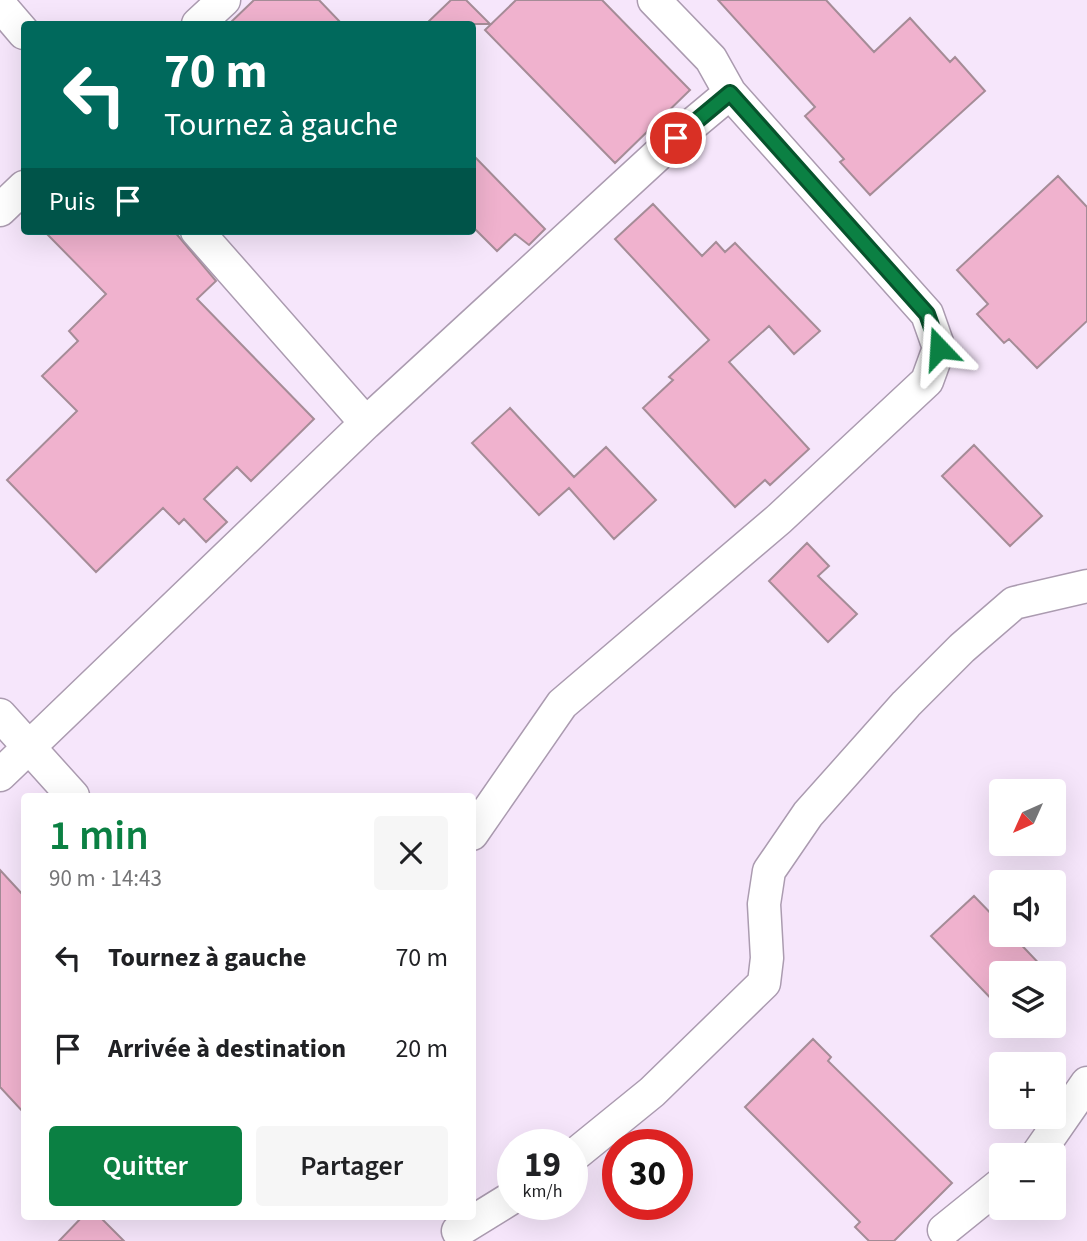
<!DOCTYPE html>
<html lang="fr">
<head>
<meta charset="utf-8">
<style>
  body { margin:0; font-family:"Source Sans 3",sans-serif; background:#f6f6f6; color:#202124; height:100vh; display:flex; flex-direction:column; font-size:26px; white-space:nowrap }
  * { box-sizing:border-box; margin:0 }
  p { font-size:23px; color:#757577 }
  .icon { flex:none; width:38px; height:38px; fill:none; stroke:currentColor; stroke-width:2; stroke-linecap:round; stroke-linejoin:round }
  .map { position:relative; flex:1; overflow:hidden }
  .details { position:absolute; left:21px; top:793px; width:455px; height:427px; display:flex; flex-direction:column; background:#fff; border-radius:7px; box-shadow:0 7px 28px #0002 }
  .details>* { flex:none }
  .guide { position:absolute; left:21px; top:21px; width:455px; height:214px; border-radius:7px; box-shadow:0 7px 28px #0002; background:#00695c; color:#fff; overflow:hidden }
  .needle { width:46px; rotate:225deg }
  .tools { position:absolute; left:989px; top:779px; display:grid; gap:14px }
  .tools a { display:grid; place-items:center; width:77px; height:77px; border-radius:7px; background:#fff; box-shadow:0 7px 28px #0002; font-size:35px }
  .speed { position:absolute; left:497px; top:1129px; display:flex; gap:14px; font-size:35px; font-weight:700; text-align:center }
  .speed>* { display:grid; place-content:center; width:91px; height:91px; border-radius:50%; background:#fff; box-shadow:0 7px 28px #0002; line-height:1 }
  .speed small { font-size:18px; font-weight:400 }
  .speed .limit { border:10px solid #d22; background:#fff; color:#111 }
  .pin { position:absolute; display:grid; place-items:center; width:60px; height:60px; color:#fff; margin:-30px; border:4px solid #fff; border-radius:50%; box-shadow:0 2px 7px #0007 }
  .me { position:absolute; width:77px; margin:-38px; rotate:340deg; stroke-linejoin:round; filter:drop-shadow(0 0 5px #0008) }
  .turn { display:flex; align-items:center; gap:24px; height:147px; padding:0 28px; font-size:32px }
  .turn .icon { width:91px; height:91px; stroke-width:2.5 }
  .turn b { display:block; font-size:49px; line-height:60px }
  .then { display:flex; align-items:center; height:66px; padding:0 28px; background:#0003; gap:14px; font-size:26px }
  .round { display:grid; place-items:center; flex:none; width:74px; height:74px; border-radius:7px; background:#f6f6f6 }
  .summary { display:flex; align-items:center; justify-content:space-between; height:119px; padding:0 28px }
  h1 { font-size:42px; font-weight:600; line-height:52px; color:#0b8043 }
  .action { display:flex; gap:14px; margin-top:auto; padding:14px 28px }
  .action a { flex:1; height:80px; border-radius:7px; background:#0b8043; color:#fff; font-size:28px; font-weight:600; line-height:80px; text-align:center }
  .action a+a { background:#f6f6f6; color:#202124 }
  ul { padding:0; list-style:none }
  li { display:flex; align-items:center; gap:21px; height:91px; padding:0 28px }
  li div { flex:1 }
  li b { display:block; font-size:26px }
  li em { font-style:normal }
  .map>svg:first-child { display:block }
</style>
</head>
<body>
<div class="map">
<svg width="1087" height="1241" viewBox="0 0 1087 1241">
  <rect width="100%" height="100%" fill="#f6e6fb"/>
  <path fill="#f0b2ce" stroke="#a58c97" stroke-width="2" d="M254 0H319L342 24H229Z
    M451 0H466L490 24H426Z
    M516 0H602L690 90 615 163 485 30Z
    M718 0H826L874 52 910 18 950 62 955 57 985 91 870 195 840 162 844 159 805 116 815 107Z
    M472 154 545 229 529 245 515 234 497 251 472 226Z
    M1058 176 1087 207V321L1037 368 1009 339 1004 343 977 314 988 304 957 270Z
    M653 204 702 256 716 242 725 252 735 243 820 331 794 354 769 326 729 362 809 449 770 485 765 480 735 507 643 408 673 380 669 377 709 340 615 239Z
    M44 231H174L216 281 197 299 314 419 251 481 237 467 204 499 227 522 206 542 184 519 179 524 163 508 96 572 7 480 77 411 42 376 78 341 69 331 106 294Z
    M510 408 574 477 606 447 656 500 614 539 569 488 539 515 472 443Z
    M974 445 1042 516 1010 546 942 476Z
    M807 543 829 566 818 576 857 614 828 642 769 581Z
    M0 870 24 896V1113L0 1087Z
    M974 896 1001 924V934H1011L1048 973H1001V1009L931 936Z
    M813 1039 831 1057 828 1061 952 1183 894 1241H869L855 1227 860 1222 745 1107Z
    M83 1216H99L124 1241H59Z"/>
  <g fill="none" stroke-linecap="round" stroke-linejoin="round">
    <g stroke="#ab9bb0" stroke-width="35">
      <path id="minor" d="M0 5 24 33
        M198 24 224 0
        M0 210 24 187
        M197 231 366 423
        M0 715 73 796
        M0 775 366 423 676 138 730 93 711 59 654 0
        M472 834 562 704 779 519 927 381 939 348 927 314 730 93
        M1037 1155 1087 1083
        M572 1157 652 1092 764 983 767 958 764 904 769 871 808 814 906 704 962 648 1014 603 1087 586
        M944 1230 1001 1184
        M458 1231 513 1197"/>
    </g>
    <use href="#minor" stroke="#fff" stroke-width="32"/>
  </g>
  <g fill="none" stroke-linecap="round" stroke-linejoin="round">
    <g stroke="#07532c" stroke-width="18">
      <path id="route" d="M676 138 730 93 927 314 939 348"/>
    </g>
    <use href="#route" stroke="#0b8043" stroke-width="12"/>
  </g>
</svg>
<div class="tools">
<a><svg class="needle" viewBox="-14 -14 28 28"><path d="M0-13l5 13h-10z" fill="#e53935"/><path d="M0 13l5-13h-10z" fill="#757577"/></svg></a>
<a><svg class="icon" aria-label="sound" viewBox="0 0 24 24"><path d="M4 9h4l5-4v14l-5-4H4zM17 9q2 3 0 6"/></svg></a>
<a><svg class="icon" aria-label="layers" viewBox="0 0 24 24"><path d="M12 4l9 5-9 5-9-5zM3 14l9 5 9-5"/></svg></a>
<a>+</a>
<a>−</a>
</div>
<div class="speed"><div>19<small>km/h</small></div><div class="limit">30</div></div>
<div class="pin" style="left:676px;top:138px;background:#d93025"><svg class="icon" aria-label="arrive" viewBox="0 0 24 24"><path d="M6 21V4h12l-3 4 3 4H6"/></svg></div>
<svg class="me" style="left:939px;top:348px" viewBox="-20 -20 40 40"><path d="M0-17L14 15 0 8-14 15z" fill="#0b8043" stroke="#fff" stroke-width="4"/></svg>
<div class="guide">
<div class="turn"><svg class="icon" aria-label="left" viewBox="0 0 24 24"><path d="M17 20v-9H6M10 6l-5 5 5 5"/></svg><div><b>70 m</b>Tournez à gauche</div></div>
<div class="then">Puis<svg class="icon" aria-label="arrive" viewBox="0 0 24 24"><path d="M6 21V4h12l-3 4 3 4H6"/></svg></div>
</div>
<section class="details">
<div class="summary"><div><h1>1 min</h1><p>90 m · 14:43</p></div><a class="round"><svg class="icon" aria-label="close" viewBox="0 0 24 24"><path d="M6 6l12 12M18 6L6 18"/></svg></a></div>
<ul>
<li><svg class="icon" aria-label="left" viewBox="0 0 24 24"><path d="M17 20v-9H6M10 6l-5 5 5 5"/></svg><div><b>Tournez à gauche</b></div><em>70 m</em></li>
<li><svg class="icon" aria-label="arrive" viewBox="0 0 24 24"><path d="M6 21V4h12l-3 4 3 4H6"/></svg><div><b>Arrivée à destination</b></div><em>20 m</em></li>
</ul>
<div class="action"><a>Quitter</a><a>Partager</a></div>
</section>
</div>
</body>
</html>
